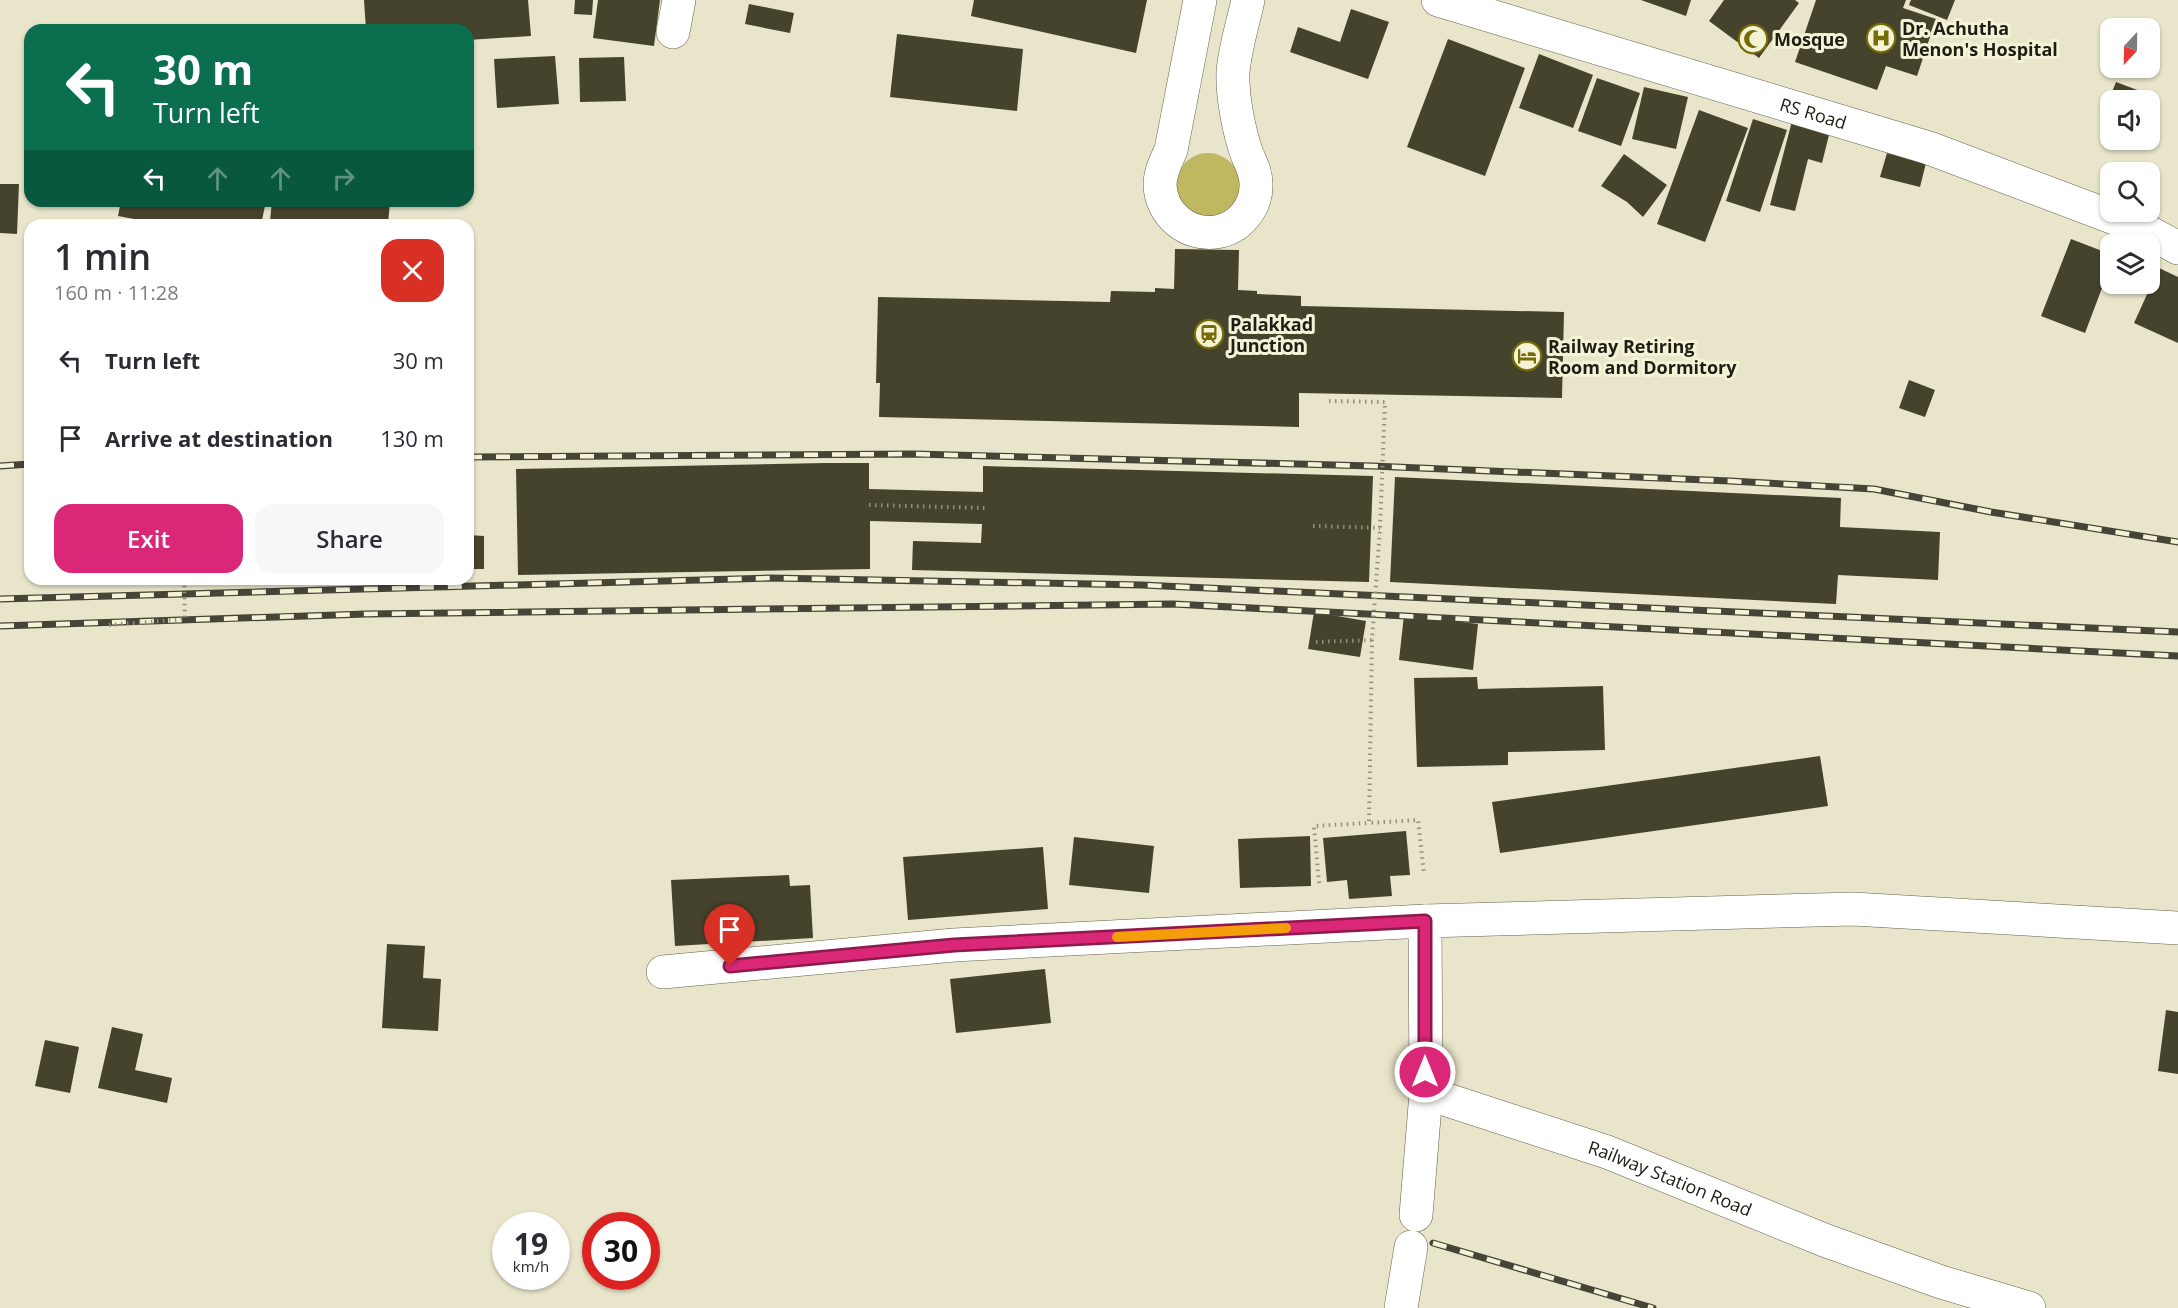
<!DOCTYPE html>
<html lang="en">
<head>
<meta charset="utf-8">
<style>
  body { margin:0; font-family:"Open Sans",sans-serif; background:#f7f7f7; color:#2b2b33; height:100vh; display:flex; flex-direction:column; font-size:22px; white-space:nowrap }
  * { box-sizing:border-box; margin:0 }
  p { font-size:20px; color:#7c7c81 }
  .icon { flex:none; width:33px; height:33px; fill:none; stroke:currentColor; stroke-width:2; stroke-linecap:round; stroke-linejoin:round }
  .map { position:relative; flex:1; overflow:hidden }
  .side { position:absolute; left:24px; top:219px; width:450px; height:366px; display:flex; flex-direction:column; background:#fff; border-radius:18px; box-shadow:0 2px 4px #0004 }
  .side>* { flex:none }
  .top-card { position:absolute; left:24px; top:24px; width:450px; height:183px; border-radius:18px; box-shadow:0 2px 4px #0004; background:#0b6e4f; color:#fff; overflow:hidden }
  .needle { width:39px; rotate:202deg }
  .fabs { position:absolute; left:2100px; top:18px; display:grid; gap:12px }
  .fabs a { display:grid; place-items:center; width:60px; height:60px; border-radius:12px; background:#fff; box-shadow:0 2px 4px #0004; font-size:30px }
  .speed { position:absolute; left:492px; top:1212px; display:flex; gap:12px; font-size:30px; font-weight:700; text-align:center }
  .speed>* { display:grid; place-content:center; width:78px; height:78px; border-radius:50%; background:#fff; box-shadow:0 2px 4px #0004; line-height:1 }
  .speed small { font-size:15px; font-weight:400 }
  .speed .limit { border:9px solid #d22; background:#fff; color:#111 }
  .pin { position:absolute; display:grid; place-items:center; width:51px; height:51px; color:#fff; margin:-62px -26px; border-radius:50% 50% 50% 0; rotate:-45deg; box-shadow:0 0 6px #0007 }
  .pin .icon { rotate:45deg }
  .me { position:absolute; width:66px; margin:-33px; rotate:0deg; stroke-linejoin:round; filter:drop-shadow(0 0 4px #0008) }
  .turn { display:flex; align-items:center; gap:21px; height:126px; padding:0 30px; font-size:27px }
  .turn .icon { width:78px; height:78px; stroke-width:2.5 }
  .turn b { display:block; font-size:42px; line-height:51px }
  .lanes { display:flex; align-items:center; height:57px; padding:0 30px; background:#0003; justify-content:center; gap:30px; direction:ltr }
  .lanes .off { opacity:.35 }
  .round { display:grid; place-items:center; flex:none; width:63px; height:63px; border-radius:18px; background:#f7f7f7 }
  .head { display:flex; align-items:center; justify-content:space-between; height:102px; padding:0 30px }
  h1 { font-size:36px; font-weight:600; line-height:45px }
  .action { display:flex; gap:12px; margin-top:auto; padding:12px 30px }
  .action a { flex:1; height:69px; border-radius:18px; background:#db2777; color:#fff; font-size:24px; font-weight:600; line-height:69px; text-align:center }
  .action a+a { background:#f7f7f7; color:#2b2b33 }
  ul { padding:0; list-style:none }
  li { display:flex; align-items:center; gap:18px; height:78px; padding:0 30px }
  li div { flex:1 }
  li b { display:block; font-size:22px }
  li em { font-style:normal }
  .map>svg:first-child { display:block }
</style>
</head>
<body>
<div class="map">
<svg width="2178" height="1308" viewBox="0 0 2178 1308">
  <rect width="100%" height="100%" fill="#e8e5ca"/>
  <path fill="#c0b761" d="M1176 185a32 32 0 1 1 64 0a32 32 0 1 1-64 0Z"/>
  <path fill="#46432d" d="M364 0H528L531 36 468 40V30H366Z
    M575 0H593L592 15 574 14Z
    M598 0H660L654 46 593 38Z
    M974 0H1147L1136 53 971 16Z
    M1641 0H1691L1686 16Z
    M1724 0H1795L1799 3 1759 58 1709 21Z
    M1816 0H1906L1903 8 1936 19 1917 76 1886 66 1877 90 1795 62Z
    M1911 0H1955L1947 20 1909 5Z
    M749 4 794 13 790 33 745 24Z
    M1351 9 1389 22 1368 79 1290 52 1298 27 1340 42Z
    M897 34 1023 49 1017 111 890 97Z
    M1448 39 1525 68 1485 176 1407 147Z
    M1539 54 1593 75 1573 128 1519 108Z
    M555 56 559 104 497 108 494 59Z
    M624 57 626 101 580 102 579 58Z
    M1597 78 1640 93 1621 146 1578 131Z
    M2116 82 2156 97 2150 115V100H2110V118L2103 115Z
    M1644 87 1688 97 1676 149 1632 139Z
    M1699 110 1748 128 1705 242 1657 224Z
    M1753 119 1787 130 1760 212 1726 201Z
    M1792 121 1830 131 1822 163 1808 159 1795 211 1770 205Z
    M1887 153 1926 163 1920 187 1880 177Z
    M1624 154 1667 185 1643 217 1627 202 1601 186Z
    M0 184H19L17 234 0 233Z
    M121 201H266L261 225H166L118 216Z
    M272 201H390L388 225H316L270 221Z
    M2071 239 2110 254V267L2085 333 2041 316Z
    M1175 249 1239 250 1238 290 1257 291V294L1301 296V306L1564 312 1562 398 1299 393V427L879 417 880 383H876L878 297 1110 302 1111 291 1155 292V288L1174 289Z
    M2159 268 2178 277V343L2134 323Z
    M1909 380 1935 390 1925 417 1899 408Z
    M824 463H869V489L908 490 983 492V466L1373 476 1369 582 912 570 913 541 981 543 982 524 870 521V569L518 575 516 469Z
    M1395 477 1841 498 1840 527 1940 532 1938 580 1838 575 1836 604 1390 582Z
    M468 535 484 536V569H468Z
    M1314 612 1366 621 1360 657 1308 649Z
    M1404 615 1478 624 1473 670 1399 660Z
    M1477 677 1478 689 1603 686 1605 750 1508 752V765L1417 767 1414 678Z
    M1820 756 1828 806 1500 853 1492 802Z
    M1406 831 1410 875 1390 876 1392 896 1349 899 1347 880 1327 882 1323 838Z
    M1310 836 1311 886 1240 888 1238 839Z
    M1074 837 1154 846 1149 893 1069 885Z
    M1043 847 1048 909 908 920 903 857Z
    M789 875 790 886 810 885 813 938 675 946 671 880Z
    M387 944 425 946 423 978 441 979 438 1031 382 1028Z
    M1045 969 1051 1023 956 1033 950 979Z
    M2166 1010 2178 1012V1074L2158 1071Z
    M112 1027 143 1034 135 1070 172 1078 167 1103 98 1088Z
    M45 1040 79 1047 70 1093 35 1086Z"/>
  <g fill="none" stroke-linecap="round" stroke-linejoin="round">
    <g stroke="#636149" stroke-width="34">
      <g id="minor">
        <path d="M1200 0 1171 150C1166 161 1160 172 1160 185 1161 214 1187 236 1216 232 1239 229 1257 207 1256 184 1256 172 1251 164 1247 154 1239 132 1232 96 1233 72 1235 48 1243 23 1248 0"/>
        <path d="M663 972 954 945 1425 921"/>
        <path d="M1426 1093 1425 921 1853 909 2178 928"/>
        <path id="s1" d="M1416 1215 1426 1093 1607 1152 1824 1240 1941 1282 2029 1308"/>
        <path d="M1401 1308 1411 1247"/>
      </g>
    </g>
    <g stroke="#636149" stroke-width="34">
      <g id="tertiary">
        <path id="s2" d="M1438 0 1929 148 2141 228 2178 248"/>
        <path d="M673 32 679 0"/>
      </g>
    </g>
    <path stroke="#918f7c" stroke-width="4" stroke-dasharray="1.5 4.5" stroke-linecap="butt" d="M869 505 986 508
      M1313 526 1380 528
      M1316 642 1372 640
      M1319 883 1314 826 1369 823"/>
    <use href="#minor" stroke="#fff" stroke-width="33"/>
    <use href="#tertiary" stroke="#fff" stroke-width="33"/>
    <g stroke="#464437" stroke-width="7">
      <path id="rail" d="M468 457 915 454 1372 466 1730 481 1874 489 1991 512 2178 542
        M0 466 30 464
        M0 599 771 578 1142 585 2178 632
        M0 626 366 614 1173 604 2178 656
        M1433 1243 1653 1308"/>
    </g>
    <use href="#rail" stroke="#f5f3d7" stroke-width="4.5" stroke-dasharray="14" stroke-linecap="butt"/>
    <path stroke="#918f7c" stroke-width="4" stroke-dasharray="1.5 4.5" stroke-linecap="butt" d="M1329 401 1385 402 1380 528 1372 640 1369 823 1418 820 1424 874
      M109 625 185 619 184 579"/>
  </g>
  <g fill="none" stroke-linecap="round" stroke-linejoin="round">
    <g stroke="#8e194d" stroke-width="15">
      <path id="route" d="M730 966 954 945 1425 921V1072"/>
    </g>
    <use href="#route" stroke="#db2777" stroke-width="10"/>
    <path stroke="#f59e0b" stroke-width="10" d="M1117 937 1286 928"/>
  </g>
  <defs>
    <g id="hospital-ring" transform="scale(1.5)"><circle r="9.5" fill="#f5f3d7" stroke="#756c06" stroke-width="1.5"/><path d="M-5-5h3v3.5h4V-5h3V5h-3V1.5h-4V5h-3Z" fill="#756c06"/></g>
    <g id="mosque-ring" transform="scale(1.5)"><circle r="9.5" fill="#f5f3d7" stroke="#756c06" stroke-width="1.5"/><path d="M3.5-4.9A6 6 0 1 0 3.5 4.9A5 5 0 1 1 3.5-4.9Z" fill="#756c06"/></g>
    <g id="station-ring" transform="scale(1.5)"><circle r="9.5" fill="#f5f3d7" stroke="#756c06" stroke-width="1.5"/><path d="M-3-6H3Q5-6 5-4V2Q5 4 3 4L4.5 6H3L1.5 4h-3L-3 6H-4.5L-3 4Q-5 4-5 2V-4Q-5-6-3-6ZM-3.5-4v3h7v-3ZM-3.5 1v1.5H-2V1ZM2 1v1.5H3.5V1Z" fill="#756c06"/></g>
    <g id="hotel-ring" transform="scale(1.5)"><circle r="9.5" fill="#f5f3d7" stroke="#756c06" stroke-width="1.5"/><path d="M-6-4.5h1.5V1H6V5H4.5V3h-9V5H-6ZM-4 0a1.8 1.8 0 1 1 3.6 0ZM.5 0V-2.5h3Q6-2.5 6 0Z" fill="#756c06"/></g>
  </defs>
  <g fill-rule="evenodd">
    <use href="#hospital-ring" x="1881" y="38"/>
    <use href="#mosque-ring" x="1753" y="39"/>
    <use href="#station-ring" x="1209" y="334"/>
    <use href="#hotel-ring" x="1527" y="356"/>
  </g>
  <g text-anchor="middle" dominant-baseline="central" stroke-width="6" stroke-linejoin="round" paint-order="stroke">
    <g font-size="18" font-weight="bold" fill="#1f1e14" stroke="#f5f3d7" text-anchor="start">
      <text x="1902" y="28">Dr. Achutha<tspan x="1902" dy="21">Menon's Hospital</tspan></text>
      <text x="1774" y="39">Mosque</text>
      <text x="1230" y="324">Palakkad<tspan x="1230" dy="21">Junction</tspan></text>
      <text x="1548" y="346">Railway Retiring<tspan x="1548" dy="21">Room and Dormitory</tspan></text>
    </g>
    <g font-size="18" fill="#1f1e14" stroke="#f5f3d7">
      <text stroke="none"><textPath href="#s2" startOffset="392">RS Road</textPath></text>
      <text stroke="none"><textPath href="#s1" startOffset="381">Railway Station Road</textPath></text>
    </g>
  </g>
</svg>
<div class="fabs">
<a><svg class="needle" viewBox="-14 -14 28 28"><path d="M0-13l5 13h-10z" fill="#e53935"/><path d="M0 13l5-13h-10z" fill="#7c7c81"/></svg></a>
<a><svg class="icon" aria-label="sound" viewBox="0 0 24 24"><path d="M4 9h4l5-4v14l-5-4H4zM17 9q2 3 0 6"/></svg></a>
<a><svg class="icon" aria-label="search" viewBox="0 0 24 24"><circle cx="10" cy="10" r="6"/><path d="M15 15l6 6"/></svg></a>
<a><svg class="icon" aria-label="layers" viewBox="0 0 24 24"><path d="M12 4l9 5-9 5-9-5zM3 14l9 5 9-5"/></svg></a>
</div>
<div class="speed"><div>19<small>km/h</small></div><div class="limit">30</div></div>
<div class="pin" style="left:730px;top:966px;background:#d93025"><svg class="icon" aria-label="arrive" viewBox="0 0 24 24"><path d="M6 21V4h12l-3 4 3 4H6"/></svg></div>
<svg class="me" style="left:1425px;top:1072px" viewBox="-20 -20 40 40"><circle r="17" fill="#db2777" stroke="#fff" stroke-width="3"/><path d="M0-11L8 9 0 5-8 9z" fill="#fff"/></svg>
<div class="top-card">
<div class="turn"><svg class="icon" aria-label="left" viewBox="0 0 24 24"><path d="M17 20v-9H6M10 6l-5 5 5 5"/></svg><div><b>30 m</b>Turn left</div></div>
<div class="lanes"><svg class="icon" aria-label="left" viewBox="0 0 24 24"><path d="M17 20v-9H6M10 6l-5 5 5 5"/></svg><svg class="icon off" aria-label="ahead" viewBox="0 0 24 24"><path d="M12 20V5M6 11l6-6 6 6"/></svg><svg class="icon off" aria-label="ahead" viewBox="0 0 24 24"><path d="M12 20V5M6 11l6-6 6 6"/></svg><svg class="icon off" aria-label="right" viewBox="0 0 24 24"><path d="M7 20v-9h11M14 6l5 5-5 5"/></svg></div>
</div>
<section class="side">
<div class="head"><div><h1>1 min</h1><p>160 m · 11:28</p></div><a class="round" style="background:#d93025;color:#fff"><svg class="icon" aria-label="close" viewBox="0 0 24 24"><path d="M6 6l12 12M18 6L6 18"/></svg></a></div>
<ul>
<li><svg class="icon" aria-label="left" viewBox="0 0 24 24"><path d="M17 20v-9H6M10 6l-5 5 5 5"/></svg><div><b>Turn left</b></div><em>30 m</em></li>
<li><svg class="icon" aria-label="arrive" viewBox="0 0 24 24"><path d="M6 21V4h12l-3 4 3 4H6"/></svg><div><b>Arrive at destination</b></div><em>130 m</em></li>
</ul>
<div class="action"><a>Exit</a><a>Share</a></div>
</section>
</div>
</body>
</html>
